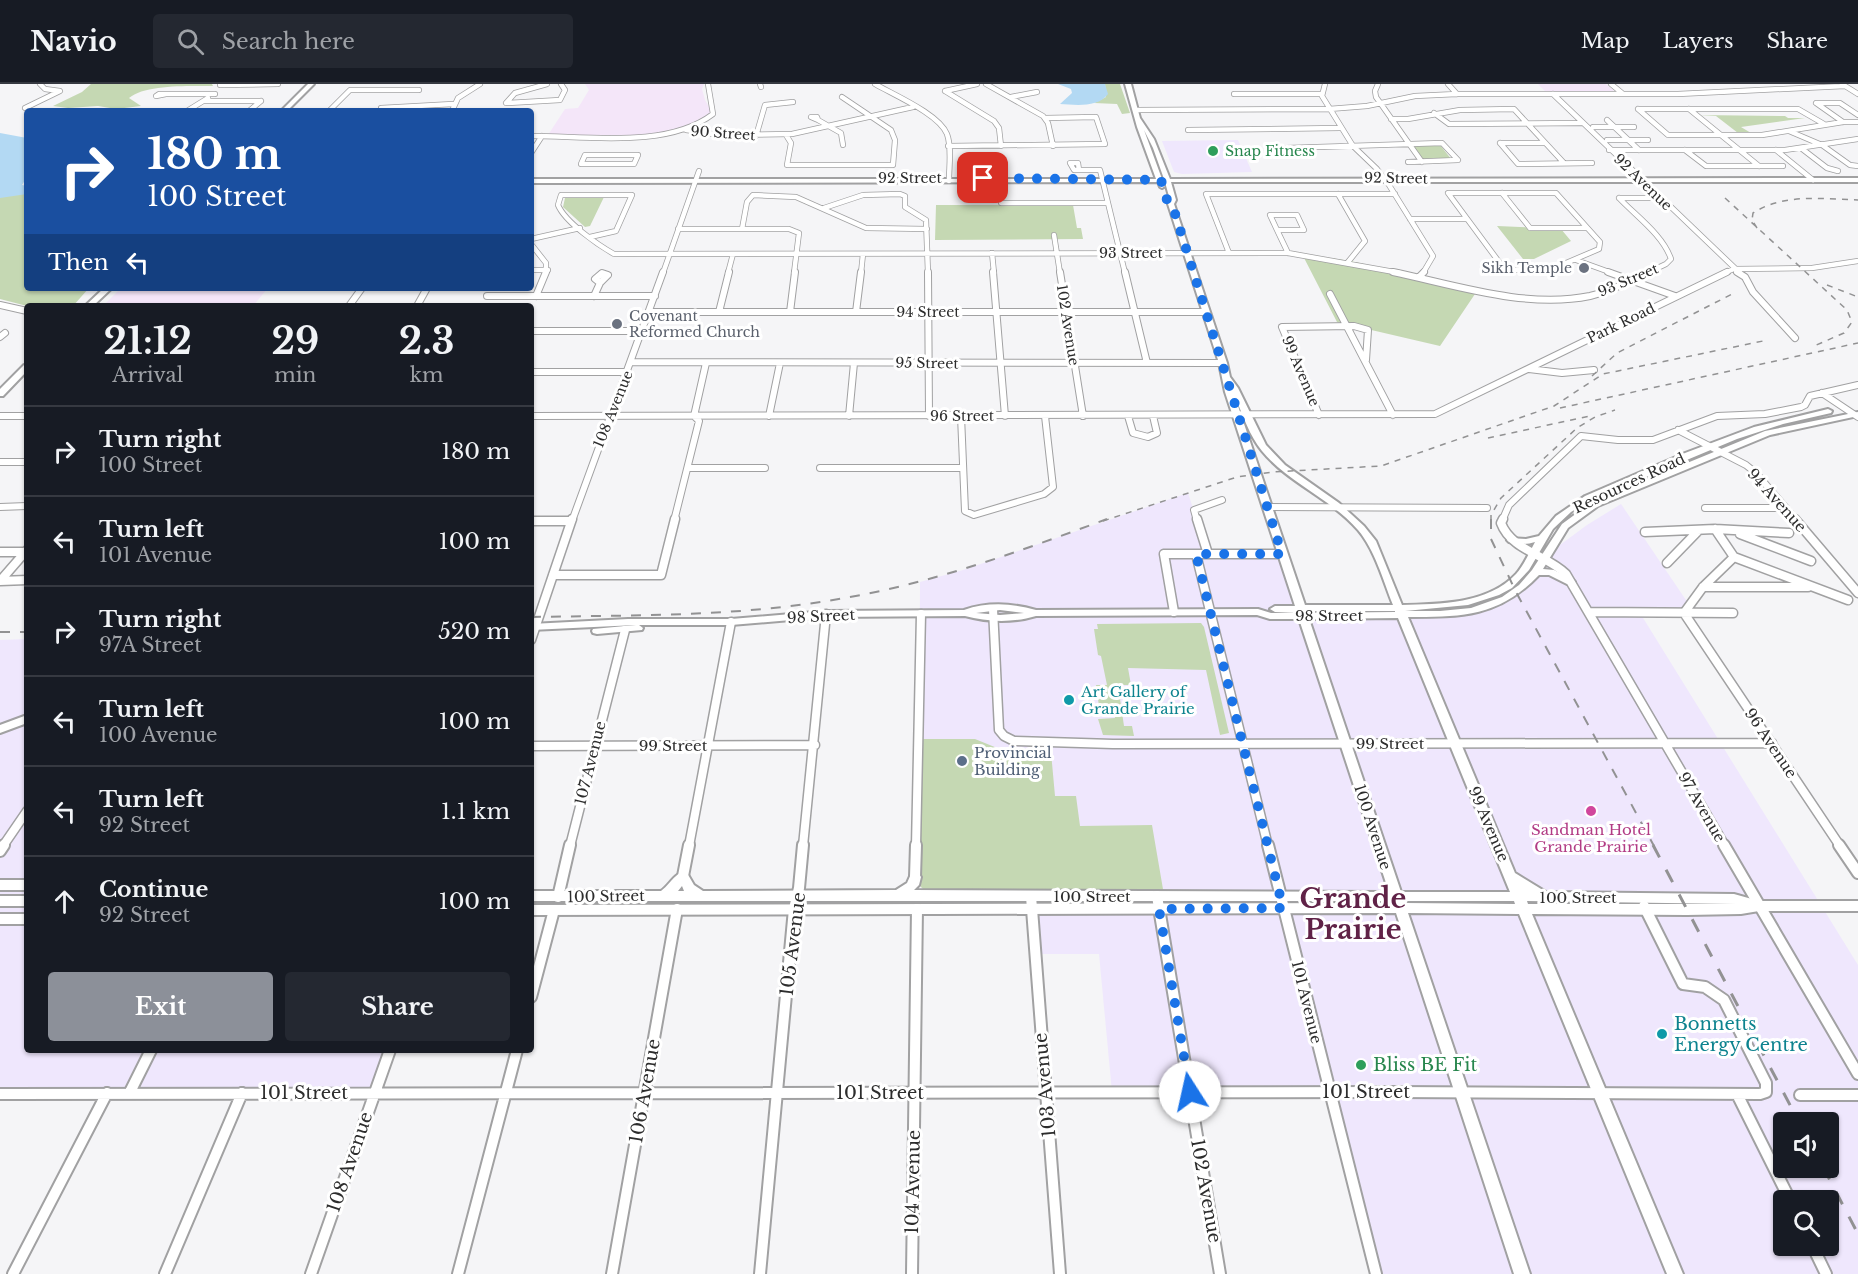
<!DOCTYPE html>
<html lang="en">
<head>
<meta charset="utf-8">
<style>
  body { margin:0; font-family:"Libre Baskerville",serif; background:#242831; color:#f1f3f6; height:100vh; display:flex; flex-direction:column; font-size:22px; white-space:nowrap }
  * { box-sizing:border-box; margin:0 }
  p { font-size:20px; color:#9ea1a6 }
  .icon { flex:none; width:33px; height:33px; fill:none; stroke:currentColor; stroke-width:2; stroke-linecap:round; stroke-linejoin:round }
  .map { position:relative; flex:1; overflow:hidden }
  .side { position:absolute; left:24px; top:219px; width:510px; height:750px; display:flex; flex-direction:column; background:#171b24; border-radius:6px; box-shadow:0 2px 4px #0004 }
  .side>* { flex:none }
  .top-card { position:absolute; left:24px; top:24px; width:510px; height:183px; border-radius:6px; box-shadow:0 2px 4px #0004; background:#1a4fa0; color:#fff; overflow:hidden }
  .fabs { position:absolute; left:1773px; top:1028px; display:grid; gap:12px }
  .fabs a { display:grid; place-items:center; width:66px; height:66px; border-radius:6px; background:#171b24; box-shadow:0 2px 4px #0004; font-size:30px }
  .pin { position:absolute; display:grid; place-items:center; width:51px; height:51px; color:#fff; margin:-26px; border-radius:12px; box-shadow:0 3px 9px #0006 }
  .me { position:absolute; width:66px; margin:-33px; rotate:350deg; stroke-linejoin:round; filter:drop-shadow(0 0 4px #0008) }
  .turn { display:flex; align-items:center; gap:21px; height:126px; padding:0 24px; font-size:27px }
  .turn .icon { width:78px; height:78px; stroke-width:2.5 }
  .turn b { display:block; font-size:42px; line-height:51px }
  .then { display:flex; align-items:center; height:57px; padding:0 24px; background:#0003; gap:12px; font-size:22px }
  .eta { display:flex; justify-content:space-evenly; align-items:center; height:102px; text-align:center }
  .eta b { font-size:36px; font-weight:800; line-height:42px }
  .action { display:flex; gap:12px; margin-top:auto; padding:12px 24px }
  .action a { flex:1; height:69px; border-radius:6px; background:#8c9099; color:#fff; font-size:24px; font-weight:800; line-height:69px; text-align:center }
  .action a+a { background:#242831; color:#f1f3f6 }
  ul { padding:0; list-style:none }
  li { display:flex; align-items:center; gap:18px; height:90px; padding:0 24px; border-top:2px solid #363941 }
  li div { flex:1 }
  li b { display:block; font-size:22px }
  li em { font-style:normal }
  header { display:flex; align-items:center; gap:36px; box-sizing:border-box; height:84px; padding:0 30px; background:#171b24; border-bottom:2px solid #363941 }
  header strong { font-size:28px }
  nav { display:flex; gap:33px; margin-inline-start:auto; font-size:21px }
  .search { width:420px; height:54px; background:#242831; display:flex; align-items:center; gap:15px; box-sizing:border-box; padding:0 21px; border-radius:6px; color:#9ea1a6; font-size:22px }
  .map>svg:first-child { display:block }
</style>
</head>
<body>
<header>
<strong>Navio</strong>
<div class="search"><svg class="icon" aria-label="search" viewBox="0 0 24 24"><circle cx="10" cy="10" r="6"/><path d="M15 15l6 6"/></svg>Search here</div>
<nav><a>Map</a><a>Layers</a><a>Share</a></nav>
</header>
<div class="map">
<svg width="1858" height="1190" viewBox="0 0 1858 1190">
  <rect width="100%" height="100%" fill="#f5f5f7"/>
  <path fill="#efe7fd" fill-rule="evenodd" d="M1238 56 1252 88 1182 90 1174 88 1162 57Z
    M1188 409 1208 470H1282L1301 524 1464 519 1512 499 1516 507 1545 472 1587 441 1621 420 1690 522 1640 529 1858 881V1190H1376L1329 1008H1112L1099 870H1034L1031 812 919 802 920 498 963 486ZM1784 1038H1828V1083H1784ZM1784 1116H1828V1161H1784Z
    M27 555V966H390L375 1008 0 1010V556Z"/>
  <path fill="#f4e6f9" d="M585 0H704L702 5 705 16 713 30 702 40 686 46 658 51H548L565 25 578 24 589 6Z
    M1538 0H1606L1614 7H1545Z
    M121 204H268L253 222H103Z"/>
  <path fill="#c5d8b3" d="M91 0H212L213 2C191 2 145 0 129 14L141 22 116 25 98 22 68 24 53 22 82 8Z
    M1105 0H1120L1130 29 1122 30 1117 20 1094 19 1106 13Z
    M1699 31 1785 32 1788 34H1805L1741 43 1751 49H1738L1716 32Z
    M1411 60 1440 61 1452 76H1423Z
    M27 109V204H89L73 222H27L0 215V112Z
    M570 113H604L590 142 585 143 563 123 565 114Z
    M936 121H1073L1077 144H1081L1083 155 935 156Z
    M1497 142 1561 145 1571 157 1534 175H1523Z
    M1302 170 1351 177 1477 207 1440 262 1337 238Z
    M1201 539 1204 543 1229 649 1220 651 1206 586 1128 584 1131 601H1118L1124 642H1132L1134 652 1103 651 1098 635 1115 634 1113 623 1099 622 1096 601H1107L1101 572 1098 571 1094 545H1098L1097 540Z
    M918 655H975L1007 668H1051L1055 712H1076L1080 742 1152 741 1164 811 924 806 916 798Z"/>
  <path fill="#b3d9f3" d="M1058 0H1105L1108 10C1098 24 1075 21 1060 20L1072 9 1071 5Z
    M0 49 27 54V93L22 101 27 102V110L0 114Z"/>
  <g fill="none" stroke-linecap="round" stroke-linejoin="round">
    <g stroke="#a1a1a2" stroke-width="6">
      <path id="minor-far3" d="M547 0 515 9 506 19 560 16 565 6 561 0
        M760 0 761 3
        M875 0C894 11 939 30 947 50 952 64 949 82 949 97
        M986 0 1043 32 1048 39 1053 62
        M1325 0 1322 12 1353 62 1377 85 1389 101 1433 172 1423 189
        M1378 0 1375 7 1376 13 1422 78
        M1448 0 1457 10
        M1611 0 1622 9
        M1842 0 1858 10
        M220 1 278 0
        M945 7 994 37 999 44 1001 62
        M945 7 977 0
        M159 10H166L156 12Z
        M166 10H215
        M1234 10H1322
        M1553 10 1740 189
        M1011 13 1037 8
        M204 17H261
        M381 24 453 20
        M1638 25 1668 51H1762L1843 38H1858
        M1638 25H1798L1824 40
        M1689 25 1759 82
        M1136 26 1329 25 1367 22 1415 12 1457 10H1678L1845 2
        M32 27 25 24 60 7 45 5 40 0
        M187 27 208 14
        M249 27 261 17
        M329 27 350 6H419
        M452 27 458 14 480 0
        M1434 29 1449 40 1582 39
        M811 33H817L818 36Z
        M1391 35H1408L1460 26 1514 25 1564 79
        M818 36 841 49 843 61
        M1607 36 1639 66
        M1843 38 1816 19H1840L1858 31
        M1593 43H1634
        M686 46 720 51 792 50 913 23
        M1188 46 1340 44
        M1789 47 1822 61 1850 81 1858 82
        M786 51 791 59 787 81H893L895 56 891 46 842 13
        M531 52C587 52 667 65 713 30L708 0
        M756 52 765 21 793 18
        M1607 56H1648
        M1500 59 1518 80 1592 79
        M1500 59H1545
        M948 62 1105 60 1096 33 1045 34
        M1286 64 1442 59 1458 76 1408 78
        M1801 64 1827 84 1838 87
        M1609 66H1785L1858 55
        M1685 66 1706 82H1783
        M1776 66 1813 96
        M531 69 542 52
        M585 71H638L634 80H581Z
        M1070 79H1078L1079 86H1074Z
        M1079 86H1100L1125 189
        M998 97 1001 119H1108
        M1448 109H1556L1600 158 1599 165 1552 185 1505 186Z
        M1502 109 1530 144H1587
        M1338 110 1365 157 1348 178
        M1619 114H1660
        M1619 114C1636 132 1663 151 1671 175L1666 180 1647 189
        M824 124 863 111 900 110 905 112V123L926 136 928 189
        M1270 131H1297L1304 146H1277Z
        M1410 135H1467
        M678 145H789L799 149 794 189
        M742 145 747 118 753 111 796 113 866 144 927 145
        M1277 146 1288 169
        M1054 151 1060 189
        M590 153 616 147 632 111H561L558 121C565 138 598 161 614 170L1288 169 1400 189
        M531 155 580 144
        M531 160 546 179V189
        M992 169 994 189
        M1229 169 1206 110H1395
        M1576 176 1612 189
        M531 186H548
        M663 189 699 87
        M728 189 733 170
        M861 189 863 170
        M1724 189 1734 185 1812 184 1858 177"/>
    </g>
    <g stroke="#a1a1a2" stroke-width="8">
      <path id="minor-far2" d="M928 188 929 332
        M993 188 1005 332
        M1060 188 1083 332
        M1125 188 1147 279
        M1393 188C1455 201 1526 225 1590 212 1611 207 1631 197 1650 188
        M1608 188 1675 212
        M1737 188 1745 193 1753 208 1795 254
        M602 189 608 191 600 199 595 195Z
        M1419 193 1424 188
        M1330 210 1393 331
        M487 212H655
        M536 212 546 188
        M594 212 600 199
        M0 221 27 227
        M349 222 362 204
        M417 222 427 204
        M650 228H1206
        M719 228 729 188
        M790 228 795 188
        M856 228 861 188
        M531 247H642
        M0 253 5 249
        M632 278 1223 279
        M1529 285 1562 289 1594 286
        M531 288H628
        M1822 309 1858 333
        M1319 331 1282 243 1354 242 1368 246 1366 276
        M0 332H27
        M531 332 1435 330 1727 188
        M769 332 780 279
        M849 332 854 279
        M961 332 965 427 974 431 1044 410 1053 403 1045 332
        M1128 332 1133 349 1148 353 1157 349 1153 332
        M1678 346 1746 381 1756 389 1797 437
        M0 378H27
        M688 384H765
        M820 384H963
        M0 423 27 422
        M1268 423 1487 424
        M1705 424H1786
        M572 437 663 188
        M674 437 699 337 694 332 706 279
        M1197 437 1194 426 1222 416
        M1502 437 1509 421 1581 352 1618 356H1653L1717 332 1765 330 1801 323 1805 321 1810 312 1858 301"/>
    </g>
    <g stroke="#a1a1a2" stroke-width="11">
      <path id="minor-far1" d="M1197 435 1208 470
        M1503 435 1501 439C1511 466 1547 471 1566 490L1725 762
        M1795 435 1858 509
        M531 437H571
        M1715 445 1734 473 1848 516
        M1645 448 1715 445 1789 449
        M1740 450 1811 477
        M0 468H25
        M1196 470 1268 762
        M1667 479 1699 446
        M553 491H661L675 435
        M1 496 27 466
        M0 497 27 496
        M1703 503H1808
        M993 525 999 646 1004 652 1014 657 1113 660 1772 659
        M1174 528 1164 470H1282
        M1589 528 1733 529
        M1684 529 1840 762
        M1684 529 1703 503 1734 473
        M531 556 572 435
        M531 662 815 661
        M3 762 27 727
        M570 762 625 546
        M689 762 731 538
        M803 762 826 530
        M916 762 921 530"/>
    </g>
    <g stroke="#a1a1a2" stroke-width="14">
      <path id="minor" d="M1268 761 1376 1190
        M1724 761 1858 990
        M1839 761 1858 789
        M0 767 4 761
        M683 792 689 761
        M915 793 916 761
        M0 801H27
        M1031 812 1060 1190
        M1157 812 1220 1190
        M558 813 570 761
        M0 835H27
        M531 913 554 826
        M130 1008 151 966
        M0 1010 1395 1008 1760 1010 1766 1008V999L1724 916 1705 903 1683 900 1644 822
        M1737 1010 1790 1116
        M1800 1011H1858
        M1812 1161 1826 1190
        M13 1190 107 1009
        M165 1190 242 1009
        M311 1190 390 966
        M458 1190 517 966
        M612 1190 677 825
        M760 1190 794 825 799 804 803 761
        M912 1190 917 825"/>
    </g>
    <g stroke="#a1a1a2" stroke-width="4">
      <path id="major" d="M308 0H314L287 27H281Z
        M1125 0H1131L1140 34 1154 55 1170 95 1858 94V98H1171L1176 116 1174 120 1227 279 1230 293 1238 304 1266 361 1285 381 1339 419 1364 442 1376 457 1402 521C1440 520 1488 520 1516 490 1524 481 1529 469 1535 458 1526 461 1518 460 1509 458L1507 456 1509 454 1526 455 1539 452 1556 432 1585 412 1685 369 1754 343 1828 325 1832 327 1831 329 1783 340 1737 355 1591 416 1571 428 1553 445 1529 486 1512 504 1499 511 1468 521 1405 527H1440L1471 524 1502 513 1519 501 1532 486 1562 440 1592 418 1765 347 1858 328V332L1770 351 1598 422 1568 444 1543 485 1554 486 1573 496 1575 498 1573 500H1567L1549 491H1539C1499 533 1462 533 1408 533L1515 789 1546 808 1734 810 1759 817H1858V827H1759L1741 830 1687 831 1532 830 1683 1190H1667L1519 830 1408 829 1530 1190H1514L1396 829 531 831V821L1393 819 1392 817H531V807H661C670 801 676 786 687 789L694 801 703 807 896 806 907 799 911 790 915 788 919 790 921 793 919 801 914 806 1389 808 1299 535H1270L1257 531 1036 532C1013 539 987 538 965 532L826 533 731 541H639L643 544 642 546 597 550 593 549 592 547 593 545 636 541 531 546V540L628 535H731L826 527 964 526C987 518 1012 519 1036 526L1258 525 1271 529H1297L1275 528 1270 525 1275 522H1295L1225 308 1219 279 1168 120 1170 116 1165 98V102L1162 104 1160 103 1158 98 531 99V95H1156L1137 43ZM1144 46 1153 64 1164 95H1162ZM1235 313C1243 331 1249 351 1262 367 1288 399 1330 414 1358 446 1375 466 1383 496 1393 521H1305ZM1000 526 1024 529 1000 531 976 529ZM1307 527H1395V528L1307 529ZM1398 534 1510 808H1401L1309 535ZM682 802 684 807H678ZM1404 817H1514L1515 820 1405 819ZM1527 817 1736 820H1528Z
        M104 204H112L93 222H85Z
        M24 281H27V287L3 312H0V305Z
        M27 631V639L0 649V641Z
        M0 812H27V822H0Z"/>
    </g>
    <use href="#minor-far3" stroke="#fff" stroke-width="4.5"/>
    <use href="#minor-far2" stroke="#fff" stroke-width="6"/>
    <use href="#minor-far1" stroke="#fff" stroke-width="8"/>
    <use href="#minor" stroke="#fff" stroke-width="10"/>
    <use href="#major" fill="#fff" fill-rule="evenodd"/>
    <path stroke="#929293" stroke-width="1.5" stroke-dasharray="6 6" stroke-linecap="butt" d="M1725 114 1847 226 1852 238 1844 249 1814 262
      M1757 144 1752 136 1753 129C1784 109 1823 115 1858 116
      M1827 201 1858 213
      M1592 292 1617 269 1734 209
      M1560 324 1858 259
      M1488 354 1590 332
      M1103 437 1237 393 1273 388 1381 382 1554 322 1603 290 1763 257
      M1491 437V431L1501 414 1577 344 1595 333 1615 326"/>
    <path stroke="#929293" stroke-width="2" stroke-dasharray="10 10" stroke-linecap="butt" d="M1491 435V455L1516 508 1654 762
      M531 533C637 531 745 533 850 513 939 497 1023 466 1107 435
      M0 548H27"/>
    <path stroke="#929293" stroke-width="3" stroke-dasharray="14 14" stroke-linecap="butt" d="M1653 761 1799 1038
      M1823 1083 1858 1150"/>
  </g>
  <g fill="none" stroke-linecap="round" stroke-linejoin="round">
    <path stroke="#1a73e8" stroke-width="10" stroke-dasharray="0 18" d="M983 94 1161 96 1167 116 1172 120 1282 470H1196L1283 824 1159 825 1190 1008"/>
  </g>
  <g fill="#2e9e5b" stroke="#fff" stroke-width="2">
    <circle cx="1213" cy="67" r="6"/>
    <circle cx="1361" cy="981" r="6"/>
  </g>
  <g fill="#6b7280" stroke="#fff" stroke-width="2">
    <circle cx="1584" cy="184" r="6"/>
    <circle cx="617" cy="240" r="6"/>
  </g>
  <g fill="#0f9aa8" stroke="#fff" stroke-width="2">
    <circle cx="1069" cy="616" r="6"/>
    <circle cx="1662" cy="950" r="6"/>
  </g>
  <circle fill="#5c6f8a" stroke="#fff" stroke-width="2" cx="962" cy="677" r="6"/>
  <circle fill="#d1479c" stroke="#fff" stroke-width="2" cx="1591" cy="727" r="6"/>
  <g text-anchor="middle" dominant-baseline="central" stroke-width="6" stroke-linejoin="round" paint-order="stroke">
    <g font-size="14" fill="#2d2d2d" stroke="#fff">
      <text transform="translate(723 49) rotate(4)">90 Street</text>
      <text x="910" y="94">92 Street</text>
      <text transform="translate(1396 94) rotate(1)">92 Street</text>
      <text transform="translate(1643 98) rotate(44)">92 Avenue</text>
      <text x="1131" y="169">93 Street</text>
      <text transform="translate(1628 196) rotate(-23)">93 Street</text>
      <text x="928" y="228">94 Street</text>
      <text transform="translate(1621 239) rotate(-26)">Park Road</text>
      <text transform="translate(1068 241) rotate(81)">102 Avenue</text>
      <text transform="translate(927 279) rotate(1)">95 Street</text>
      <text transform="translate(1301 287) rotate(67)">99 Avenue</text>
      <text transform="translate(613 325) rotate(-68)">108 Avenue</text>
      <text x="962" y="332">96 Street</text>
    </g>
    <g font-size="14" fill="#27864d" stroke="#fff" text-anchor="start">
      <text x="1225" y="67">Snap Fitness</text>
    </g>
    <g font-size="14" fill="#5b616d" stroke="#fff" text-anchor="end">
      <text x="1572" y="184">Sikh Temple</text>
      <text x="629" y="232" text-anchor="start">Covenant<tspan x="629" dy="16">Reformed Church</tspan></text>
    </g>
    <g font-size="15" fill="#2d2d2d" stroke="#fff">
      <text transform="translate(1629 399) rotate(-25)">Resources Road</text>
      <text transform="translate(1777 416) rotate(48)">94 Avenue</text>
      <text x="1329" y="531">98 Street</text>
      <text transform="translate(821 532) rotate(-3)">98 Street</text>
      <text x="1390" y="659">99 Street</text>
      <text transform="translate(1771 659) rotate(56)">96 Avenue</text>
      <text x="673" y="661">99 Street</text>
      <text transform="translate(590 679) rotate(-76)">107 Avenue</text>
      <text transform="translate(1702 723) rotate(60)">97 Avenue</text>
      <text transform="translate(1489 740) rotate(67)">99 Avenue</text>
      <text transform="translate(1373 743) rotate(72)">100 Avenue</text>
      <text transform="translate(606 812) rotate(-1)">100 Street</text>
      <text x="1092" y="812">100 Street</text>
      <text x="1578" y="813">100 Street</text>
      <text transform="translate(1307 918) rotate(76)">101 Avenue</text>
    </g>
    <g font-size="15" fill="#0d838f" stroke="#fff" text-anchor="start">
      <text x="1081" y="607">Art Gallery of<tspan x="1081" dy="17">Grande Prairie</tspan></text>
    </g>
    <g font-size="15" fill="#4e5e75" stroke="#fff" text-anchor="start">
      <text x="974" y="668">Provincial<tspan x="974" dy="17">Building</tspan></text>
    </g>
    <g font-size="15" fill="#b23c85" stroke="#fff">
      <text x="1591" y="745">Sandman Hotel<tspan x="1591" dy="17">Grande Prairie</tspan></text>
    </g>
    <g font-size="18" fill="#2d2d2d" stroke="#fff">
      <text transform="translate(793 860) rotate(-83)">105 Avenue</text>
      <text transform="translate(1045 1001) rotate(-95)">103 Avenue</text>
      <text transform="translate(645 1007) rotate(-80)">106 Avenue</text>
      <text x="1366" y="1008">101 Street</text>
      <text x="304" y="1009">101 Street</text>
      <text x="880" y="1009">101 Street</text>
      <text transform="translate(350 1078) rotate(-71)">108 Avenue</text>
      <text transform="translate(913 1098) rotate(-89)">104 Avenue</text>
      <text transform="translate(1206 1107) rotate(80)">102 Avenue</text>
    </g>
    <g font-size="18" fill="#0d838f" stroke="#fff" text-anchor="start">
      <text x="1674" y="940">Bonnetts<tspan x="1674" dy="21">Energy Centre</tspan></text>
    </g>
    <g font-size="18" fill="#27864d" stroke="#fff" text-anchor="start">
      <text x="1373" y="981">Bliss BE Fit</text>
    </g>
    <g font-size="27" font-weight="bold" fill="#602247" stroke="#fff">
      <text x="1353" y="814">Grande<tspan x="1353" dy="31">Prairie</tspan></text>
    </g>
  </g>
</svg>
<div class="fabs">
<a><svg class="icon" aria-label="sound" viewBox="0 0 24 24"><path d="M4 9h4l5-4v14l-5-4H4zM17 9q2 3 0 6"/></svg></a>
<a><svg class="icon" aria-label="search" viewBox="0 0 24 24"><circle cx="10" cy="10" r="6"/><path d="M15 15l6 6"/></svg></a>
</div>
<div class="pin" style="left:983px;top:94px;background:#d93025"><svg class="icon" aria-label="arrive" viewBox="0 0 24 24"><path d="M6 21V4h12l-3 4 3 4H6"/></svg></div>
<svg class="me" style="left:1190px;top:1008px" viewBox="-20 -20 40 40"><circle r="19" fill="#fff"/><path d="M0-13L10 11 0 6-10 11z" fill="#1a73e8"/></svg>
<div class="top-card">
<div class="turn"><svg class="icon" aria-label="right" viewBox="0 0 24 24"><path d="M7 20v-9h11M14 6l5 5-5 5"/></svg><div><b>180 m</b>100 Street</div></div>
<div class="then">Then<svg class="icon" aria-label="left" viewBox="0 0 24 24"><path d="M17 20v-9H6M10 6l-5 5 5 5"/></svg></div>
</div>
<section class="side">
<div class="eta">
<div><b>21:12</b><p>Arrival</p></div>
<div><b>29</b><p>min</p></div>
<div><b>2.3</b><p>km</p></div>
</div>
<ul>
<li><svg class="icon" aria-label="right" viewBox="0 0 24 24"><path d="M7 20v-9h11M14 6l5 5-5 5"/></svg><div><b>Turn right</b><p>100 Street</p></div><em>180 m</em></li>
<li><svg class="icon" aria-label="left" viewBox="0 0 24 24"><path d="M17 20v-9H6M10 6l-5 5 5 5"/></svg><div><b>Turn left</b><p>101 Avenue</p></div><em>100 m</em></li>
<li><svg class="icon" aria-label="right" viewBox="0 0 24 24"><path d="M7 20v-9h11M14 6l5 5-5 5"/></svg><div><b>Turn right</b><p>97A Street</p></div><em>520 m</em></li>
<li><svg class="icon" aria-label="left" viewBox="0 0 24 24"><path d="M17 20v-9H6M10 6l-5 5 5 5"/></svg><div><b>Turn left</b><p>100 Avenue</p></div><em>100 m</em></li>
<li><svg class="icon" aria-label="left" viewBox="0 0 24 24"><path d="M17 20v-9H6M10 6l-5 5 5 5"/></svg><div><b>Turn left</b><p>92 Street</p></div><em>1.1 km</em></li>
<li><svg class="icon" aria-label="ahead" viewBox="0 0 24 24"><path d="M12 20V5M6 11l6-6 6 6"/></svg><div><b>Continue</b><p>92 Street</p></div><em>100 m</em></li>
</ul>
<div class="action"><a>Exit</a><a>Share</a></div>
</section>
</div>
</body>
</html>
